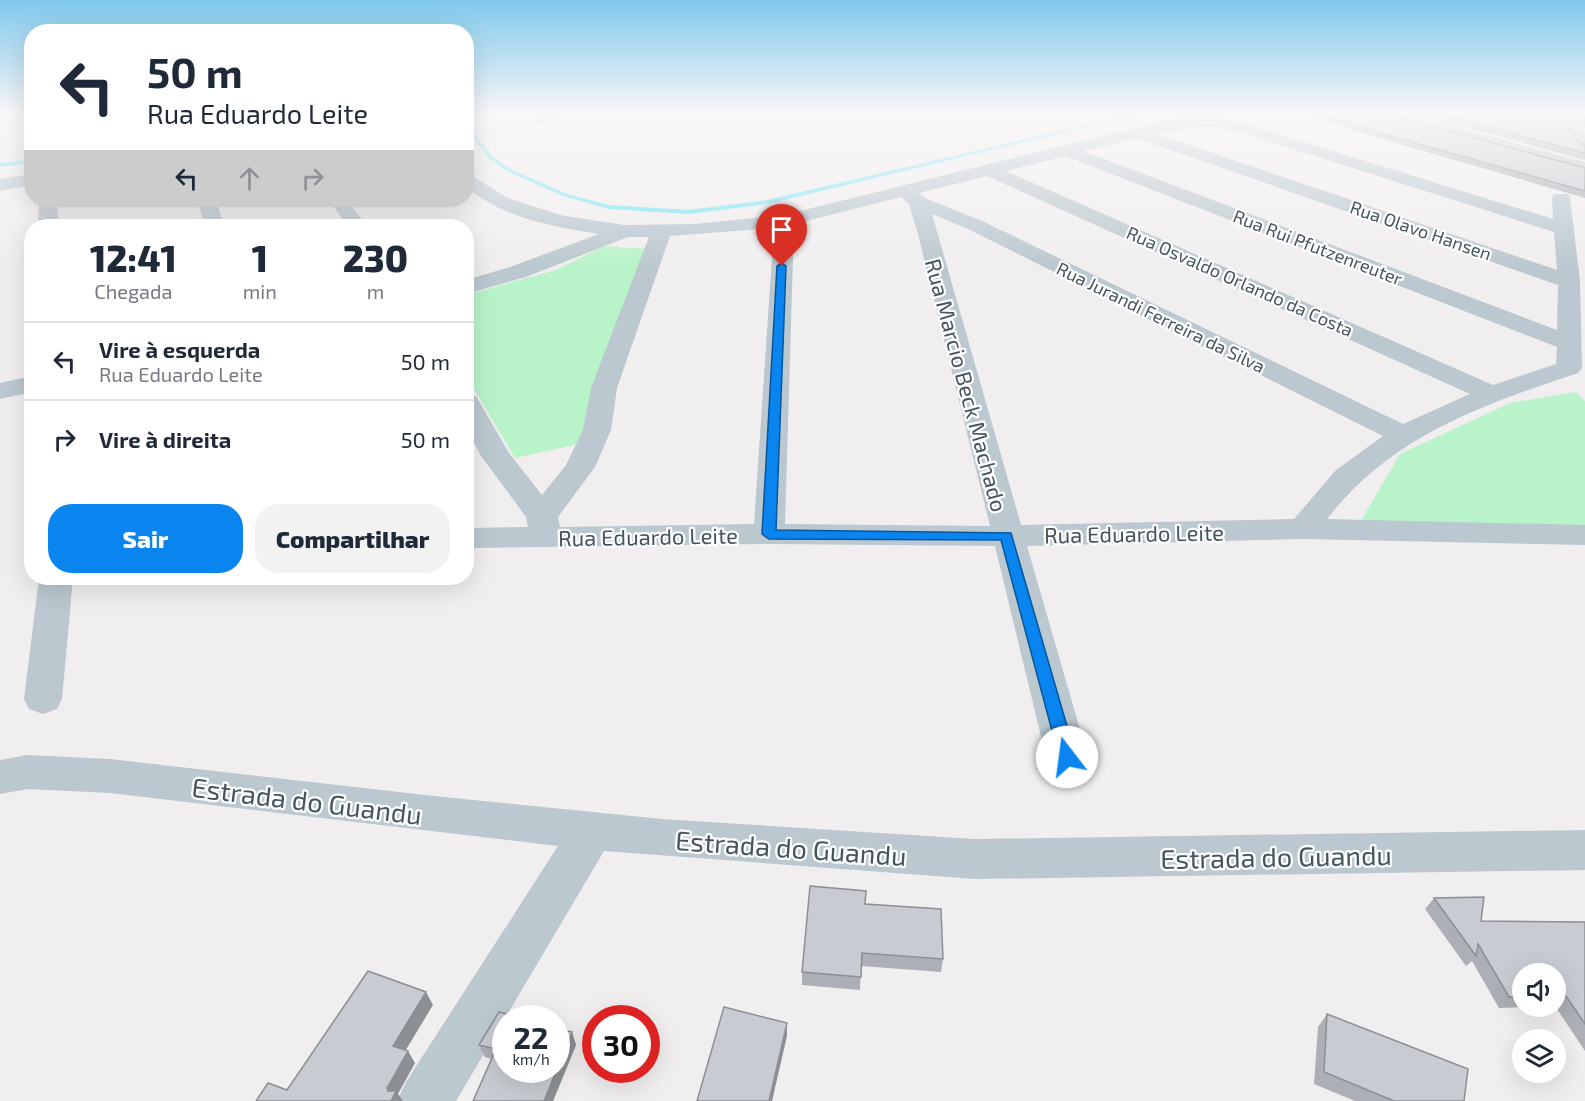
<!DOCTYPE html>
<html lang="pt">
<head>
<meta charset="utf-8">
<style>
  body { margin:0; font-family:"Exo 2",sans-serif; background:#f2f2f3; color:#1f2937; height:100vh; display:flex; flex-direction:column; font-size:22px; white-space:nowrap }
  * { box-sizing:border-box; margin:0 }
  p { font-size:20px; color:#747a83 }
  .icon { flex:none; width:33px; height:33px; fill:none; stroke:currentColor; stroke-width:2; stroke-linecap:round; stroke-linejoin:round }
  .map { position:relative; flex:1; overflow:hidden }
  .details { position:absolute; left:24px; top:219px; width:450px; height:366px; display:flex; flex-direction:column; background:#fff; border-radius:24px; box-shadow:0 6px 24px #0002 }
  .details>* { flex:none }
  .guide { position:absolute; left:24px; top:24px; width:450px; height:183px; border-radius:24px; box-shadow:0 6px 24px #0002; background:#fff; color:#1f2937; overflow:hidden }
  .controls { position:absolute; left:1512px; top:963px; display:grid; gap:12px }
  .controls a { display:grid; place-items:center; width:54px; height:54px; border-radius:50%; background:#fff; box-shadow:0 6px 24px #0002; font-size:30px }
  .speed { position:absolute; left:492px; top:1005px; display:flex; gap:12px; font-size:30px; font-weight:700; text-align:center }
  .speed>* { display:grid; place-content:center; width:78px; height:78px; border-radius:50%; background:#fff; box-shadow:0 6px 24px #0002; line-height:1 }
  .speed small { font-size:15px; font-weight:400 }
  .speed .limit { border:9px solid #d22; background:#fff; color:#111 }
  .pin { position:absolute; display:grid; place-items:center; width:51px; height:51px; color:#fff; margin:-62px -26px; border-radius:50% 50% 50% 0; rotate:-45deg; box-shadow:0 0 6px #0007 }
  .pin .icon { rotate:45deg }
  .me { position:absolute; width:66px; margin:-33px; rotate:345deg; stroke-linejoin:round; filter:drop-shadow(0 0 4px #0008) }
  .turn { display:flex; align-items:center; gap:21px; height:126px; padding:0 24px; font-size:27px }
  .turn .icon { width:78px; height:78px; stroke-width:2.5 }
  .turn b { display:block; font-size:42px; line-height:51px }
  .lanes { display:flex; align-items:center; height:57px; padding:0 24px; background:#0003; justify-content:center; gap:30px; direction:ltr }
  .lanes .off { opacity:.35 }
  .eta { display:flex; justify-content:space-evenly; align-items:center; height:102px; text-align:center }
  .eta b { font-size:36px; font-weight:800; line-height:42px }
  .button { display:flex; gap:12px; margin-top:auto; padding:12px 24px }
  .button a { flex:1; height:69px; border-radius:24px; background:#0a85f0; color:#fff; font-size:24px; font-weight:800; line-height:69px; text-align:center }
  .button a+a { background:#f2f2f3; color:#1f2937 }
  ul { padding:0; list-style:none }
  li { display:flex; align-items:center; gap:18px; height:78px; padding:0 24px; border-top:2px solid #e0e1e3 }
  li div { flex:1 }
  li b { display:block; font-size:22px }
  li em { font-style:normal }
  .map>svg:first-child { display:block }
</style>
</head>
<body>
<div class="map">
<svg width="1585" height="1101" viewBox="0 0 1585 1101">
  <rect width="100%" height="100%" fill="#f1eeef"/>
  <path fill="#b9f3c9" d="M604 246 647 249 579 444 515 458 467 377 466 295 556 270Z
    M1575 392 1585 401V525L1359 524 1400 454 1510 403Z"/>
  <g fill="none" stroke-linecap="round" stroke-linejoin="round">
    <path fill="#82e7f3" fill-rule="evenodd" d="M1136 113H1146L767 204 688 214 609 209 563 196 509 172 488 158 470 134 466 133V130L474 132 492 156 513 170 567 194 609 205 688 210 767 200Z
      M32 159V163L0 167V163Z"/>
    <path fill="#bbc8cf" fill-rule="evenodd" d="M546 113H565L549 124H537L535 121Z
      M1378 113H1404L1585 162V172L1380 116Z
      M1553 113H1569L1585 133V149L1579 148Z
      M1209 116 1249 125 1553 219 1552 198 1554 194H1568L1570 198 1580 281 1582 368 1578 373C1482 405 1391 436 1327 519L1585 525V545L1303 539 1027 546 1088 757 1082 769 1067 774 1052 769 1046 757 995 546 769 544 466 548V528L528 527 526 517 481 456 466 428V394L476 396 509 453 542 495 566 465 583 430 591 388 649 237H628L526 277 466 294V280L510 267 599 234C552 227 504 218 466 187V172L508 198 560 215 624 225 695 224 784 215 1168 120ZM1209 126 1239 132 1554 232 1557 270 1154 133ZM1136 138 1558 285 1557 330 1083 151ZM1065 156 1557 347 1556 364 1493 385 1006 171ZM987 176 1470 394 1403 424 982 221 925 198 919 193ZM901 197 909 204 918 234 990 526 785 524 794 224ZM932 214 968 229 1383 436 1336 470 1294 519 1021 525ZM774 228 754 524 560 527 558 517 595 467 611 430 617 388 670 236Z
      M32 174V185L0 191V179Z
      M39 200H57L58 226H38Z
      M197 200H215L225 226H205Z
      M329 200H347L367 226H347Z
      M32 376V392L0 399V383Z
      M39 578H73L62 699 57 709 43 714 29 709 24 699Z
      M28 755 110 759 434 796 662 819 975 839 1585 830V870L975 879 604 851 456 1101H397L406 1082 558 846 110 793 28 789 0 794V760Z"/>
  </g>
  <path fill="#acafb5" d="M1302 113H1383L1585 168V198L1368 135Z
    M1414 113H1559L1580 144H1585V160Z
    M1572 113H1585V129Z
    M1434 898 1481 921 1585 922V1051L1555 1006H1556V974H1522V1006H1553L1499 1008 1472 961 1466 966 1425 909Z
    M865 904 943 959 941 972 861 966 860 990 802 985V972Z
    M1327 1014 1464 1101H1355L1314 1084 1318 1027Z
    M572 1032 576 1045 553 1101H473L492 1059 485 1057 479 1045Z"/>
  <path fill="#8c8f93" d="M426 992 433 1005 401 1058 393 1046Z
    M787 1023V1036L772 1101H769Z
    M572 1032 576 1045 553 1101H544Z
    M408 1051 415 1063 398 1094 403 1101H391L387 1088Z"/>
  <path fill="#c8ccd2" stroke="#8c8f93" stroke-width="1.5" d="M1320 113H1383L1585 168V191L1370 130Z
    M1436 113H1559L1580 144H1585V153Z
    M1579 113H1585V121Z
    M810 886 866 891 865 904 941 909 943 959 862 953 861 977 802 972Z
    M1484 897 1481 921 1585 922V1024L1566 996H1556V974H1522V997H1509L1478 944 1476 956 1434 898Z
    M368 971 426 992 393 1046 408 1051 387 1088 388 1091H396L391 1101H256L268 1083 287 1090Z
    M724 1007 787 1023 769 1101H697Z
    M499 1012 522 1018H506V1070H556V1028L572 1032 544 1101H473L496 1049 479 1045Z
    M1327 1014 1468 1069 1464 1101H1394L1324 1072Z"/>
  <linearGradient id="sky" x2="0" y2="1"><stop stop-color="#7fc8ec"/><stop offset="0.42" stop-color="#f9f7f8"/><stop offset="1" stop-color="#f9f7f8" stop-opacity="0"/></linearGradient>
  <rect width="1585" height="268" fill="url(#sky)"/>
  <path fill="#0a85f0" stroke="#06569c" stroke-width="1.5" d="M782 263 786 266 776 530 1011 533 1076 757 1073 762H1061L1059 757 1001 540 769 539 762 534 777 266Z"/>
  <g text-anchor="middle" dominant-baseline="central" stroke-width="4.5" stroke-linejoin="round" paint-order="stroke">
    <g font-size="18" fill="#45545e" stroke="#fff">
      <text transform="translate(1421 230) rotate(19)">Rua Olavo Hansen</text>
      <text transform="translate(1318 247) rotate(21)">Rua Rui Pfutzenreuter</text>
      <text transform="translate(1240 281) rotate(24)">Rua Osvaldo Orlando da Costa</text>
      <text transform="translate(1161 317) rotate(26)">Rua Jurandi Ferreira da Silva</text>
    </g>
    <g font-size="22" fill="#45545e" stroke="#fff">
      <text transform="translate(967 385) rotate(75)">Rua Marcio Beck Machado</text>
      <text transform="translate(1134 533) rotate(-1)">Rua Eduardo Leite</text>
      <text transform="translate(648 536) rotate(-1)">Rua Eduardo Leite</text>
    </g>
    <g font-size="27" fill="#45545e" stroke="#fff">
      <text transform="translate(307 800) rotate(7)">Estrada do Guandu</text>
      <text transform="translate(791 847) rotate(4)">Estrada do Guandu</text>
      <text transform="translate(1276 856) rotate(-1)">Estrada do Guandu</text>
    </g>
  </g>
</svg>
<div class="controls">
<a><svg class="icon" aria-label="sound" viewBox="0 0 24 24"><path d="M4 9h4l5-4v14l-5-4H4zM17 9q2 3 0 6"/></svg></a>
<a><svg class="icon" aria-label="layers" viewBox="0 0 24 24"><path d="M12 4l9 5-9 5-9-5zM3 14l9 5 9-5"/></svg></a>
</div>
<div class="speed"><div>22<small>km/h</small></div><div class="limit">30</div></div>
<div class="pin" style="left:782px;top:266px;background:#d93025"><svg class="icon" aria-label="arrive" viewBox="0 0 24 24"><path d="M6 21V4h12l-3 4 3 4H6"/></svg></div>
<svg class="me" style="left:1067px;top:757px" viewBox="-20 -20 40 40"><circle r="19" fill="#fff"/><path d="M0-13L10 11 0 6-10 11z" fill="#0a85f0"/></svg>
<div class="guide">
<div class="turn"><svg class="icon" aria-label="left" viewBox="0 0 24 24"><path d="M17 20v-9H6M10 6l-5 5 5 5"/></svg><div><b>50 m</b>Rua Eduardo Leite</div></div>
<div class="lanes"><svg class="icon" aria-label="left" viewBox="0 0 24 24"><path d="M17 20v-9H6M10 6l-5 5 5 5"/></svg><svg class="icon off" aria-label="ahead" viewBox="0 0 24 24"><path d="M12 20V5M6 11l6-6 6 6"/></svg><svg class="icon off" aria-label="right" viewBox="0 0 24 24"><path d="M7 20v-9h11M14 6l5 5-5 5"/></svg></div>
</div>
<section class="details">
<div class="eta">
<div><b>12:41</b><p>Chegada</p></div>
<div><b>1</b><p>min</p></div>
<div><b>230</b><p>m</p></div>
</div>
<ul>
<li><svg class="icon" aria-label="left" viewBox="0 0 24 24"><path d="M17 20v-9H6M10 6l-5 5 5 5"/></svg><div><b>Vire à esquerda</b><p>Rua Eduardo Leite</p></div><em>50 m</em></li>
<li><svg class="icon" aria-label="right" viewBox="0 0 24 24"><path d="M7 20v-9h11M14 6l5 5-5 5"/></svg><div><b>Vire à direita</b></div><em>50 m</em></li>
</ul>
<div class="button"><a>Sair</a><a>Compartilhar</a></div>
</section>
</div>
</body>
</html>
